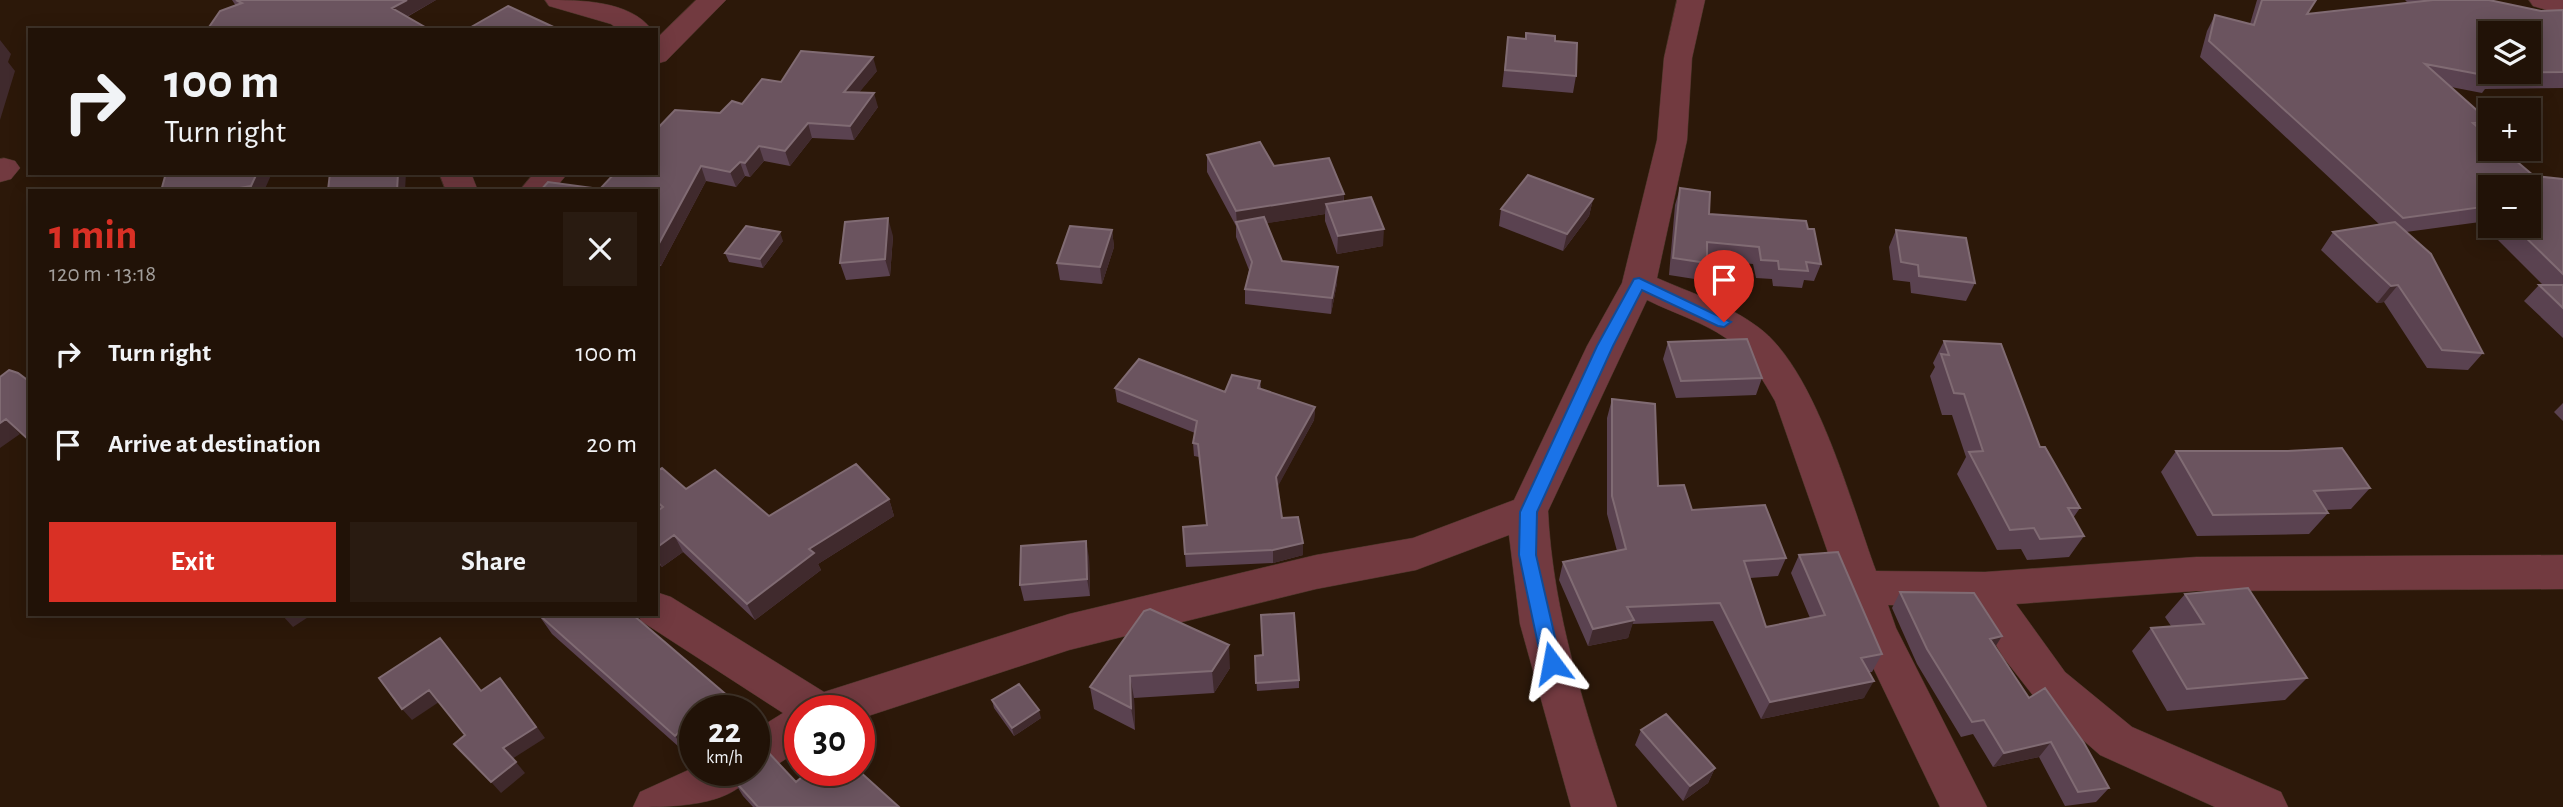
<!DOCTYPE html>
<html lang="en">
<head>
<meta charset="utf-8">
<style>
  body { margin:0; font-family:"Alegreya Sans",sans-serif; background:#291b11; color:#f1f3f6; height:100vh; display:flex; flex-direction:column; font-size:26px; white-space:nowrap }
  * { box-sizing:border-box; margin:0 }
  p { font-size:23px; color:#a29e9b }
  .icon { flex:none; width:38px; height:38px; fill:none; stroke:currentColor; stroke-width:2; stroke-linecap:round; stroke-linejoin:round }
  .map { position:relative; flex:1; overflow:hidden }
  .side { position:absolute; left:28px; top:189px; width:630px; height:427px; display:flex; flex-direction:column; background:#211207; border-radius:0px; box-shadow:0 4px 18px #0003,0 0 0 2px #3e3228 }
  .side>* { flex:none }
  .top-card { position:absolute; left:28px; top:28px; width:630px; height:147px; border-radius:0px; box-shadow:0 4px 18px #0003,0 0 0 2px #3e3228; background:#211207; color:#f1f3f6; overflow:hidden }
  .buttons { position:absolute; left:2478px; top:21px; display:grid; gap:14px }
  .buttons a { display:grid; place-items:center; width:63px; height:63px; border-radius:0px; background:#211207; box-shadow:0 4px 18px #0003,0 0 0 2px #3e3228; font-size:35px }
  .speed { position:absolute; left:679px; top:695px; display:flex; gap:14px; font-size:35px; font-weight:700; text-align:center }
  .speed>* { display:grid; place-content:center; width:91px; height:91px; border-radius:50%; background:#211207; box-shadow:0 4px 18px #0003,0 0 0 2px #3e3228; line-height:1 }
  .speed small { font-size:18px; font-weight:400 }
  .speed .limit { border:10px solid #d22; background:#fff; color:#111 }
  .pin { position:absolute; display:grid; place-items:center; width:60px; height:60px; color:#fff; margin:-72px -30px; border-radius:50% 50% 50% 0; rotate:-45deg; box-shadow:0 0 7px #0007 }
  .pin .icon { rotate:45deg }
  .me { position:absolute; width:77px; margin:-38px; rotate:347deg; stroke-linejoin:round; filter:drop-shadow(0 0 5px #0008) }
  .turn { display:flex; align-items:center; gap:24px; height:147px; padding:0 21px; font-size:32px }
  .turn .icon { width:91px; height:91px; stroke-width:2.5 }
  .turn b { display:block; font-size:49px; line-height:60px }
  .round { display:grid; place-items:center; flex:none; width:74px; height:74px; border-radius:0px; background:#291b11 }
  .headline { display:flex; align-items:center; justify-content:space-between; height:119px; padding:0 21px }
  h1 { font-size:42px; font-weight:700; line-height:52px; color:#d93025 }
  .primary-button { display:flex; gap:14px; margin-top:auto; padding:14px 21px }
  .primary-button a { flex:1; height:80px; border-radius:0px; background:#d93025; color:#fff; font-size:28px; font-weight:700; line-height:80px; text-align:center }
  .primary-button a+a { background:#291b11; color:#f1f3f6 }
  ul { padding:0; list-style:none }
  li { display:flex; align-items:center; gap:21px; height:91px; padding:0 21px }
  li div { flex:1 }
  li b { display:block; font-size:26px }
  li em { font-style:normal }
  .map>svg:first-child { display:block }
</style>
</head>
<body>
<div class="map">
<svg width="2563" height="807" viewBox="0 0 2563 807">
  <rect width="100%" height="100%" fill="#2c1809"/>
  <g fill="none" stroke-linecap="round" stroke-linejoin="round">
    <g stroke="#483527" stroke-width="1">
      <path id="minor" d="M545 0C579 0 630 0 652 30H619L611 24 549 6Z
        M696 0H726L666 61 656 64V39Z
        M1677 0H1705L1692 58 1687 140 1657 278C1691 293 1729 305 1758 327 1816 369 1851 504 1876 571L1985 572 2196 557 2563 555V589L2196 591 2016 604 2065 672 2132 727 2281 792 2288 807H2215L2100 755 2035 698 2003 657 1973 606 1888 605 1896 628 1987 807H1940L1855 630 1775 401C1764 382 1752 361 1736 346 1713 325 1675 314 1647 300L1548 511C1553 614 1585 709 1617 807H1571L1520 624 1509 535 1416 570 1316 589 1069 650 859 719V710H800V750L770 769 751 774C732 807 671 807 633 807L640 792 695 767V770H754V731L783 713 641 621 638 614H656V592L671 597 824 692 1069 614 1316 555 1413 538 1514 500 1587 346 1622 283 1657 140 1664 58Z
        M2529 0H2563V15L2533 6Z
        M4 158 15 161 20 168 11 179 0 182V159Z
        M439 173H471L478 191H446Z
        M534 173H568L553 191H519Z"/>
    </g>
    <use href="#minor" fill="#723a40" fill-rule="evenodd"/>
  </g>
  <path fill="#5a4250" fill-rule="evenodd" d="M232 0H436L407 17 236 6Z
    M2257 0H2316L2307 14 2408 3 2405 0H2489L2541 11 2563 10V88L2485 89 2482 93 2451 87 2490 122 2483 132 2534 176 2563 179V338L2524 301 2539 285H2543L2480 222 2406 232 2483 353 2468 370 2427 368 2384 302 2377 303 2321 250 2333 232 2380 225 2200 57 2207 31 2215 15 2250 24ZM2490 187 2529 226H2490Z
    M1508 37 1555 41 1576 76 1573 93 1502 87Z
    M877 71 859 92 878 107 854 140 812 138 790 166 764 161 750 177 745 176 736 187 706 181 661 266H656V191L600 189 720 113 742 104Z
    M1207 155 1274 166 1344 194V201L1383 246 1337 254 1325 221V214L1266 223 1282 261 1337 283 1331 314 1245 304V289L1249 270 1236 237V226L1207 172Z
    M1680 188 1709 214 1808 229 1821 264 1814 281 1804 280 1802 288 1773 286 1772 279 1756 278 1753 264 1707 260 1701 280 1669 275 1675 205Z
    M1593 199 1589 216 1563 251 1499 226 1501 209Z
    M1112 230 1114 247 1102 284 1060 280 1057 263Z
    M1896 230 1975 283 1966 301 1911 293 1910 282 1893 280 1889 247Z
    M893 236 890 276 846 280 840 263Z
    M783 241 763 268 729 262 725 253Z
    M1944 341 2040 447 2080 508 2073 518 2084 536 2069 557 2027 560 2021 549 1997 550 1957 474 1966 457 1952 415H1942L1930 376 1935 367 1933 363Z
    M1668 342 1762 378 1756 395 1676 398 1663 359Z
    M1260 381 1261 389 1315 407 1314 420 1277 487 1282 518 1303 543V555L1273 563 1186 567 1185 554 1207 525 1199 457 1194 456 1193 443 1195 433 1117 402 1115 388 1225 392Z
    M1612 399 1658 486 1692 510 1786 558 1778 576 1750 578 1766 627 1810 618 1791 573 1799 555 1882 654 1872 672H1869L1864 698 1761 719 1713 621 1632 624 1628 638 1588 646 1559 580 1563 562 1617 551 1607 514V418Z
    M2563 403V421L2554 412Z
    M2176 451 2370 488 2351 509 2326 510 2328 513 2309 534 2197 536 2161 472Z
    M656 472 686 489 769 516 889 499 894 516 818 564 821 570 755 620 683 552 662 567 656 561V512L657 511 656 510Z
    M1089 557 1090 596 1024 601 1020 585Z
    M1900 592 2002 636 1995 646 2029 698 2109 788 2096 802 2065 806 2039 757 1993 767 1973 734 1961 737 1917 664 1892 608Z
    M2185 594 2307 678 2285 700 2167 711 2132 651 2151 628 2171 626 2165 617Z
    M1144 611 1230 668 1214 693 1134 698 1135 730 1094 709 1090 687Z
    M538 614 736 703 740 710H695V749L688 755 552 634Z
    M1262 655 1299 680V688L1257 691 1255 656Z
    M992 700 1041 718 1014 736 994 708Z
    M1641 730 1715 768 1708 783 1683 801 1635 745Z
    M732 778 796 782 899 807H753L743 796Z"/>
  <path fill="#402a2d" d="M407 0H436L399 21 392 8Z
    M0 40 11 54 8 62 15 71 0 120Z
    M873 57 877 71 848 106 844 92Z
    M874 93 878 107 854 140 850 126Z
    M808 123 812 138 790 166 785 151Z
    M759 146 764 161 750 177 745 163Z
    M740 162 745 176 736 187 730 172Z
    M701 166 706 181 661 266 656 255V249Z
    M257 173H272L264 191H223Z
    M398 173H406L405 191H397Z
    M1344 194 1343 211 1326 204 1325 214 1238 228 1237 225 1236 211Z
    M1593 199 1589 216 1563 251 1567 234Z
    M888 218 893 236 890 276 885 259Z
    M1384 229 1383 246 1337 254 1338 236Z
    M1112 230 1114 247 1102 284 1100 267Z
    M780 232 783 241 763 268 760 259Z
    M1338 267 1337 283 1331 314 1332 298Z
    M2398 285 2384 302 2377 303 2391 286Z
    M1315 407 1314 420 1276 490V477Z
    M6 419 20 434 0 448V423Z
    M889 499 894 516 818 564 821 570 755 620 747 604 809 549Z
    M674 535 683 552 662 567 656 556V548Z
    M1086 541 1089 557 1090 596 1087 579Z
    M1303 543V555L1273 563V550Z
    M281 614H313L293 627Z
    M1634 620 1628 638 1588 646 1593 629Z
    M2002 636 1992 652 1990 639Z
    M1229 645 1230 668 1214 693 1212 671Z
    M1130 676 1134 698 1135 730 1131 708Z
    M1874 681 1864 698 1761 719 1770 702Z
    M509 689 545 738 512 759 503 748Z
    M429 690 439 702 412 720 402 709Z
    M736 703 740 710H727Z
    M1039 710 1041 718 1014 736 1012 728Z
    M692 720 695 724V749L688 755 675 736Z
    M2051 742 2039 757 1993 767 2004 753Z
    M516 762 525 773 501 793 491 782Z
    M1715 768 1708 783 1683 801 1690 786Z"/>
  <path fill="#6b545f" stroke="#806b73" stroke-width="2" fill-rule="evenodd" d="M236 0H407L392 8 430 30H207L220 11 242 3Z
    M2262 0H2316L2307 14 2433 0H2489L2541 11 2563 10V72L2493 73 2494 77 2425 64 2490 122 2473 123 2490 138V149H2502L2534 176 2563 179V274L2514 226H2529V187H2490V206L2403 218 2209 41 2215 15 2254 25ZM2490 33H2529V72H2490Z
    M508 6 560 30H466Z
    M1526 33 1555 36V41L1577 43 1576 76 1505 70 1508 37 1526 39Z
    M801 51 873 57 844 92 874 93 850 126 808 123 785 151 759 146 745 163 740 162 730 172 701 166 656 249V191H540L548 182 600 189 615 173H656V130L675 110 720 113 732 101 742 104 762 79 781 82Z
    M1260 142 1274 166 1329 158 1344 194 1236 211 1207 155Z
    M166 173H257L251 186 223 191H161Z
    M330 173H398L397 191H327L328 190Z
    M1528 175 1593 199 1567 234 1501 209Z
    M1680 188 1710 192 1709 214 1806 221 1808 229H1814L1821 264 1806 262 1808 271 1779 269 1778 261 1761 260 1759 247 1707 242V263L1673 258Z
    M1371 197 1384 229 1338 236 1326 204Z
    M1264 217 1282 261 1338 267 1332 298 1245 289 1252 262 1236 222Z
    M888 218 885 259 840 263 845 222Z
    M2395 222 2431 254 2483 353 2442 350 2398 285 2391 286 2333 232Z
    M746 226 780 232 760 259 725 253Z
    M1070 226 1112 230 1100 267 1057 263Z
    M1896 230 1966 238 1975 283 1919 276 1918 265 1901 262Z
    M2539 285H2563V308Z
    M1747 339 1762 378 1681 381 1668 342Z
    M1944 341 2001 344 2040 447H2045L2080 508H2068L2084 536 2040 539 2034 528 2010 530 1969 452 1983 451 1964 394 1954 393 1941 354 1949 355Z
    M1139 359 1225 392 1232 375 1260 381 1258 388 1315 407 1276 477 1282 518 1298 517 1303 543 1273 550 1185 554 1183 527 1207 525 1198 444 1193 443 1197 421 1115 388Z
    M9 370 18 373 30 382V441L6 419 0 423V377Z
    M1612 399 1655 404 1658 486 1684 485 1692 510 1765 505 1786 558 1744 561 1766 627 1825 615 1799 555 1838 552 1882 654 1861 658 1874 681 1770 702 1720 603 1627 607 1634 620 1593 629 1563 562 1626 549 1612 496Z
    M2342 448 2370 488 2314 491 2328 513 2213 515 2176 451H2288Z
    M856 464 889 499 809 549 814 553 747 604 674 535 656 548V512L663 507 656 501V472L662 468 686 489 715 470 769 516Z
    M1086 541 1087 579 1020 585 1021 546Z
    M2248 588 2307 678 2187 689 2151 628 2204 624 2185 594Z
    M1900 592 1974 593 2002 636 1990 639 2029 698 2045 688 2084 743 2109 788 2078 792 2051 742 2004 753 1984 720 1972 722 1927 649Z
    M1150 609 1229 645 1212 671 1130 676 1131 708 1090 687 1144 611Z
    M1294 613 1299 680 1256 683 1255 656 1263 655 1261 615Z
    M538 614H632L736 703 727 710H695V722L692 720 675 736Z
    M440 638 481 691 500 678 536 727 503 748 516 762 491 782 454 744 465 735 429 690 402 709 379 678Z
    M1019 684 1039 710 1012 728 992 700Z
    M1666 714 1715 768 1690 786 1641 730Z
    M767 751 796 782 810 770H858L899 807H758L732 778 742 770H754V761Z"/>
  <path fill="#1a73e8" stroke="#114b97" stroke-width="2" d="M1639 278 1731 322 1724 327 1718 326 1642 290 1613 346 1537 512 1536 555 1561 663 1558 668H1545L1542 663 1519 555 1520 512 1597 346 1634 279Z"/>
</svg>
<div class="buttons">
<a><svg class="icon" aria-label="layers" viewBox="0 0 24 24"><path d="M12 4l9 5-9 5-9-5zM3 14l9 5 9-5"/></svg></a>
<a>+</a>
<a>−</a>
</div>
<div class="speed"><div>22<small>km/h</small></div><div class="limit">30</div></div>
<div class="pin" style="left:1724px;top:322px;background:#d93025"><svg class="icon" aria-label="arrive" viewBox="0 0 24 24"><path d="M6 21V4h12l-3 4 3 4H6"/></svg></div>
<svg class="me" style="left:1552px;top:663px" viewBox="-20 -20 40 40"><path d="M0-17L14 15 0 8-14 15z" fill="#1a73e8" stroke="#fff" stroke-width="4"/></svg>
<div class="top-card">
<div class="turn"><svg class="icon" aria-label="right" viewBox="0 0 24 24"><path d="M7 20v-9h11M14 6l5 5-5 5"/></svg><div><b>100 m</b>Turn right</div></div>
</div>
<section class="side">
<div class="headline"><div><h1>1 min</h1><p>120 m · 13:18</p></div><a class="round"><svg class="icon" aria-label="close" viewBox="0 0 24 24"><path d="M6 6l12 12M18 6L6 18"/></svg></a></div>
<ul>
<li><svg class="icon" aria-label="right" viewBox="0 0 24 24"><path d="M7 20v-9h11M14 6l5 5-5 5"/></svg><div><b>Turn right</b></div><em>100 m</em></li>
<li><svg class="icon" aria-label="arrive" viewBox="0 0 24 24"><path d="M6 21V4h12l-3 4 3 4H6"/></svg><div><b>Arrive at destination</b></div><em>20 m</em></li>
</ul>
<div class="primary-button"><a>Exit</a><a>Share</a></div>
</section>
</div>
</body>
</html>
